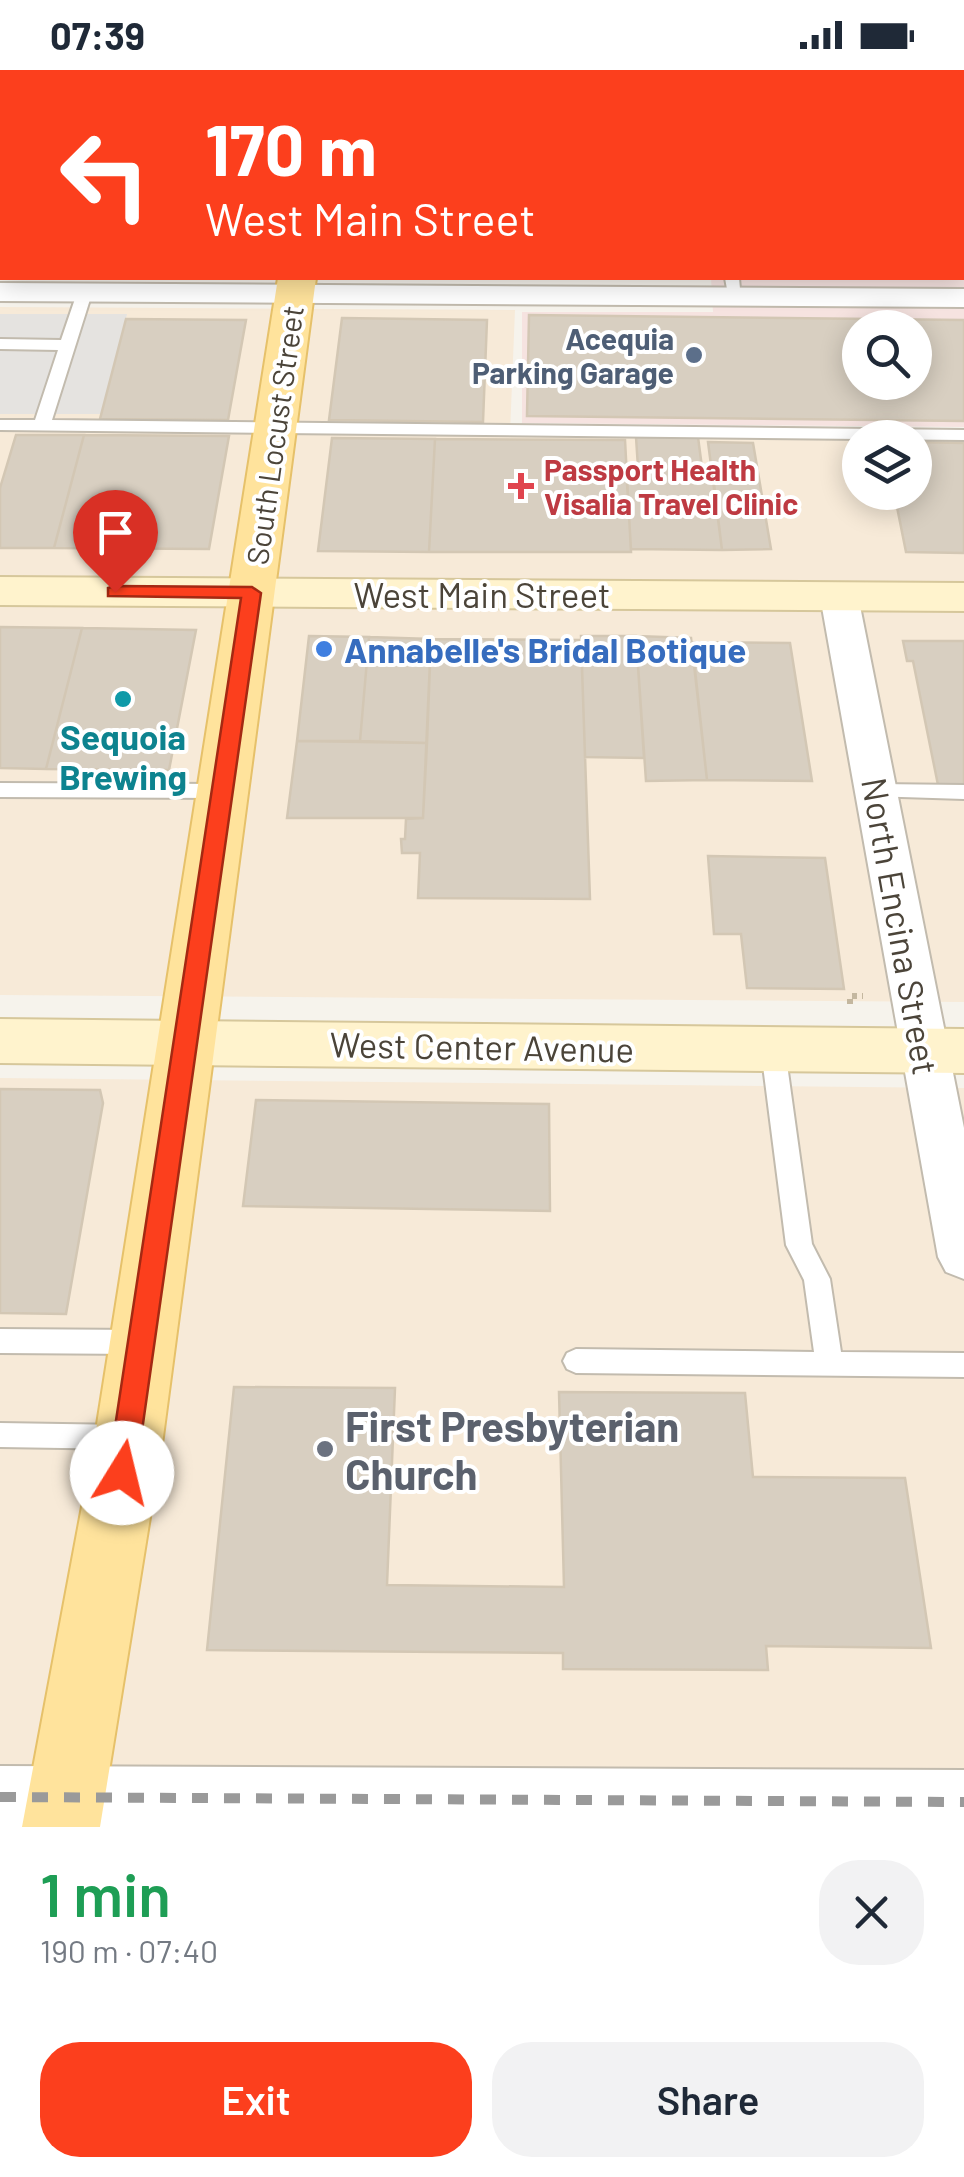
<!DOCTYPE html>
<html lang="en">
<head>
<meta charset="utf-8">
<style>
  body { margin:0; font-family:Barlow,sans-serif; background:#f2f2f3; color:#1f2937; height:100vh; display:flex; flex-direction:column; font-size:38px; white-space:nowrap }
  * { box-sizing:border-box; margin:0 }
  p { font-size:32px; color:#747a83 }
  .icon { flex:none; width:55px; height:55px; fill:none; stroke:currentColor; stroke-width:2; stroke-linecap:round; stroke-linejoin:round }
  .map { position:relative; height:1757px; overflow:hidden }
  .sheet { display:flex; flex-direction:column; background:#fff; flex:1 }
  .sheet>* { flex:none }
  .top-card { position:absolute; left:0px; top:0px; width:965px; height:210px; box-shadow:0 5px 25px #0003; background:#fc3f1d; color:#fff; overflow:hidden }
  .buttons { position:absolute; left:842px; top:240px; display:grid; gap:20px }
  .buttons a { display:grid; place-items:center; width:90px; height:90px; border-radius:50%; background:#fff; box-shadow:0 5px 25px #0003; font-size:50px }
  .pin { position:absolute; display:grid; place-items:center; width:85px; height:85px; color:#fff; margin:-102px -42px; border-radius:50% 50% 50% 0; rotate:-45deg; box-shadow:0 0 10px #0007 }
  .pin .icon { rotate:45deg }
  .me { position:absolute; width:110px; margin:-55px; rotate:9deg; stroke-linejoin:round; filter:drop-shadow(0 0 8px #0008) }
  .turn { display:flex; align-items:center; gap:35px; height:210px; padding:0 40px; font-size:45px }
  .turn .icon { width:130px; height:130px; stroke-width:2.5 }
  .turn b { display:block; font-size:70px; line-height:85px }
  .round { display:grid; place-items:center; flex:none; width:105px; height:105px; border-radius:40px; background:#f2f2f3 }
  .overview { display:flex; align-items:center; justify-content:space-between; height:170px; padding:0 40px }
  h1 { font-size:60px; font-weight:600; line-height:75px; color:#1e9e55 }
  .cta { display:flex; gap:20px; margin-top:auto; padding:20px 40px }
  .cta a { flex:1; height:115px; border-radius:40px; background:#fc3f1d; color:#fff; font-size:40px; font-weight:600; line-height:115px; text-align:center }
  .cta a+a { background:#f2f2f3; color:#1f2937 }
  .status { display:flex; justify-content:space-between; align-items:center; height:70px; padding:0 50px; background:#fff; direction:ltr }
  .status svg { height:28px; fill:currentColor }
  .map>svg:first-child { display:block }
</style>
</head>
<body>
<div class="status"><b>07:39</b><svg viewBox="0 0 49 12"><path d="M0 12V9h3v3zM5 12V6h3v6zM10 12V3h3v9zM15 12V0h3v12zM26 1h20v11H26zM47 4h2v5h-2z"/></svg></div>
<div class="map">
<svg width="964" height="1757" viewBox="0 0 964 1757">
  <rect width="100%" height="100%" fill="#f6f3ec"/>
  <path fill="#f7ead8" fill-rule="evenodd" d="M0 0H292L2 2 0 199Z
    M0 237 515 240 510 363 964 368V932L0 925ZM860 368H915V422H860Z
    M0 1008 964 1018V1757H0Z"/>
  <path fill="#f6e3e0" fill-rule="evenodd" d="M368 0H964V357L522 353V242H713L711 208H962V2ZM860 258H915V312H860Z"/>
  <path fill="#e5e3e0" d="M0 244H127L103 344H0Z"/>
  <path fill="#d8cfc1" stroke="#d3c7b4" stroke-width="2.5" fill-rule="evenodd" d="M633 0H779V2H633Z
    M962 46 964 50V197H962Z
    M962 46 964 50V197H962Z
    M529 245 964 250V351L527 346ZM860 258H915V312H860Z
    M342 248 487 250 483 352 329 350Z
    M126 249 246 250 228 350 100 349Z
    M16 365H84L54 478H0V418Z
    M84 365 229 366 209 479 54 478Z
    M636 367H698L703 405 714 414 722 480 631 479 627 413H639Z
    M332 368 435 369 429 482 318 481Z
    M435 369 625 370 631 482H429Z
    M708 372 753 373 771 479 722 480Z
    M915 372 964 373V483L906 482 894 422H915Z
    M0 557 82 558 46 699 0 698Z
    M82 558 196 560 169 700 46 699Z
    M309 566 369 567 360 671H297Z
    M581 566H636L644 688 585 687Z
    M636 566 691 568 707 710 646 711Z
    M369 567 431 569 427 673 360 671Z
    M431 569 581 570 590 829 418 828 420 783H402L401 769H405L406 749 423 748Z
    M903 571H964V715H938L913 591H907Z
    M692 572 790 573 812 711 707 710Z
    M297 671 427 673 423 748H287Z
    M708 786 825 788 844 919 747 918 741 864H714Z
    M0 1019 100 1020 103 1033 66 1244 0 1243Z
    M256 1030 549 1034 550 1141 243 1136Z
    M234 1317 395 1318 387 1515 564 1517 559 1322 745 1323 753 1407 905 1408 931 1578 766 1576 768 1600 563 1599V1583L207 1580Z"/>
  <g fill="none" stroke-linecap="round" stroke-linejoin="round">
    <g stroke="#c2bbae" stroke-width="4">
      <path id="lane" d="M0 105H2V113H0Z
        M725 208H739L741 230H729Z
        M78 220 92 223 52 350 964 360V370L0 360V350H35L58 280 0 279V269L61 270Z
        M0 713 221 714 231 721 221 728 0 727Z
        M877 714 964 715V729L870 726 867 721 870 716Z
        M773 971 781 974 785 980 812 1174 830 1209 841 1282 964 1283V1307L576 1303 567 1299 563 1291 567 1283 576 1279 814 1282 804 1210 786 1175 761 980 765 974Z
        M0 1259 139 1260 148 1264 152 1272 148 1280 139 1284 0 1283Z
        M0 1353 125 1355 135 1358 139 1367 135 1376 125 1379 0 1377Z"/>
    </g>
    <g stroke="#c2bbae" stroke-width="4">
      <path id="street" d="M0 213 964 219V237L0 231Z
        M839 515 852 518 858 526 964 1058V1209L946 1202 938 1187 820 526 826 518Z
        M0 1696 964 1700V1757H0Z"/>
    </g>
    <g stroke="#d6c79b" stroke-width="4">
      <path id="secondary" d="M0 507 964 513V541L0 535Z
        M0 949 964 959V1003L0 993Z"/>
    </g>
    <g stroke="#e6c16a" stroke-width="4">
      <path id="primary" d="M310 0H342V2H310Z
        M278 208H316L163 1367 100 1757H22L95 1367Z"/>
    </g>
    <path stroke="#c4b79f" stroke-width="6" stroke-dasharray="5 5" stroke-linecap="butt" d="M850 934V926H863"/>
    <use href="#lane" fill="#fff" fill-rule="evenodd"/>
    <use href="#street" fill="#fff" fill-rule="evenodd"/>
    <use href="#secondary" fill="#fff3cd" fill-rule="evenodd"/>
    <use href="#primary" fill="#ffe39c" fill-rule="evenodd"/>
    <path stroke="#9a9a9a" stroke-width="10" stroke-dasharray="16 16" stroke-linecap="butt" d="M0 1727 964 1732"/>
  </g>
  <path fill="#fc3f1d" stroke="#a42913" stroke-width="2.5" d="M115 516 252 517 261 523 136 1403 132 1412 122 1416 112 1412 108 1403 241 528 108 526V518Z"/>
  <circle fill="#5c6f8a" stroke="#fff" stroke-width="4" cx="694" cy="285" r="10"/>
  <path fill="#e0444e" stroke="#fff" stroke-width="4" d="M516 401h10v10h10v10h-10v10h-10v-10h-10v-10h10z"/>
  <circle fill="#3f7fe0" stroke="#fff" stroke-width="4" cx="324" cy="579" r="10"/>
  <circle fill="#0f9aa8" stroke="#fff" stroke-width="4" cx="123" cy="629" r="10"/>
  <circle fill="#6b7280" stroke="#fff" stroke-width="4" cx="325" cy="1379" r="10"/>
  <g text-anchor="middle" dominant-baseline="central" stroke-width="8" stroke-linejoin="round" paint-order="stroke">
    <g font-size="30" font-weight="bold" fill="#4e5e75" stroke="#fff" text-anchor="end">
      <text x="674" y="268">Acequia<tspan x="674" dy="34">Parking Garage</tspan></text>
    </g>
    <g font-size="30" fill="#4b4439" stroke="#fff">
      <text transform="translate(274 365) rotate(-82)">South Locust Street</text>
    </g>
    <g font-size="30" font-weight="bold" fill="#be3a42" stroke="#fff" text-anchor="start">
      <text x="544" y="399">Passport Health<tspan x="544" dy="34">Visalia Travel Clinic</tspan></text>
    </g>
    <g font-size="35" fill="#4b4439" stroke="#fff">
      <text x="482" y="524">West Main Street</text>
      <text transform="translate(901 856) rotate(80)">North Encina Street</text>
      <text transform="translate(482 976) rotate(1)">West Center Avenue</text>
    </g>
    <g font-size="35" font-weight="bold" fill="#366cbe" stroke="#fff" text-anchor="start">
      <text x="344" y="579">Annabelle's Bridal Botique</text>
    </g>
    <g font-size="35" font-weight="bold" fill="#0d838f" stroke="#fff">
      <text x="123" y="666">Sequoia<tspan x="123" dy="40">Brewing</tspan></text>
    </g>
    <g font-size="42" font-weight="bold" fill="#5b616d" stroke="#fff" text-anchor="start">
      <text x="345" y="1355">First Presbyterian<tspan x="345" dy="48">Church</tspan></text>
    </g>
  </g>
</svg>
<div class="buttons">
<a><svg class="icon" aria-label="search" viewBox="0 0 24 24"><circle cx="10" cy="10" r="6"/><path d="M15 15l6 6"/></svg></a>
<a><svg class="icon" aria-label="layers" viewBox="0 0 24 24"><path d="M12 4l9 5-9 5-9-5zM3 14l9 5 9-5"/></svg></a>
</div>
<div class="pin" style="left:115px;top:522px;background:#d93025"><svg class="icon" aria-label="arrive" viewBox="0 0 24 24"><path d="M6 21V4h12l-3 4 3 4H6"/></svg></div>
<svg class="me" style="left:122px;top:1403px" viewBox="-20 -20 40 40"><circle r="19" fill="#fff"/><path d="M0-13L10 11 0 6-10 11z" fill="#fc3f1d"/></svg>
<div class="top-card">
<div class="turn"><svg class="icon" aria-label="left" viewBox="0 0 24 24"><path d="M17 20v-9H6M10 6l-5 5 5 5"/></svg><div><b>170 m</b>West Main Street</div></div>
</div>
</div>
<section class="sheet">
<div class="overview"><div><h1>1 min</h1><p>190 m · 07:40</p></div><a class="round"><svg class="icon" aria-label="close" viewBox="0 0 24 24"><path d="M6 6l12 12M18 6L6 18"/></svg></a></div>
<div class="cta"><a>Exit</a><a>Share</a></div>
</section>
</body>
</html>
